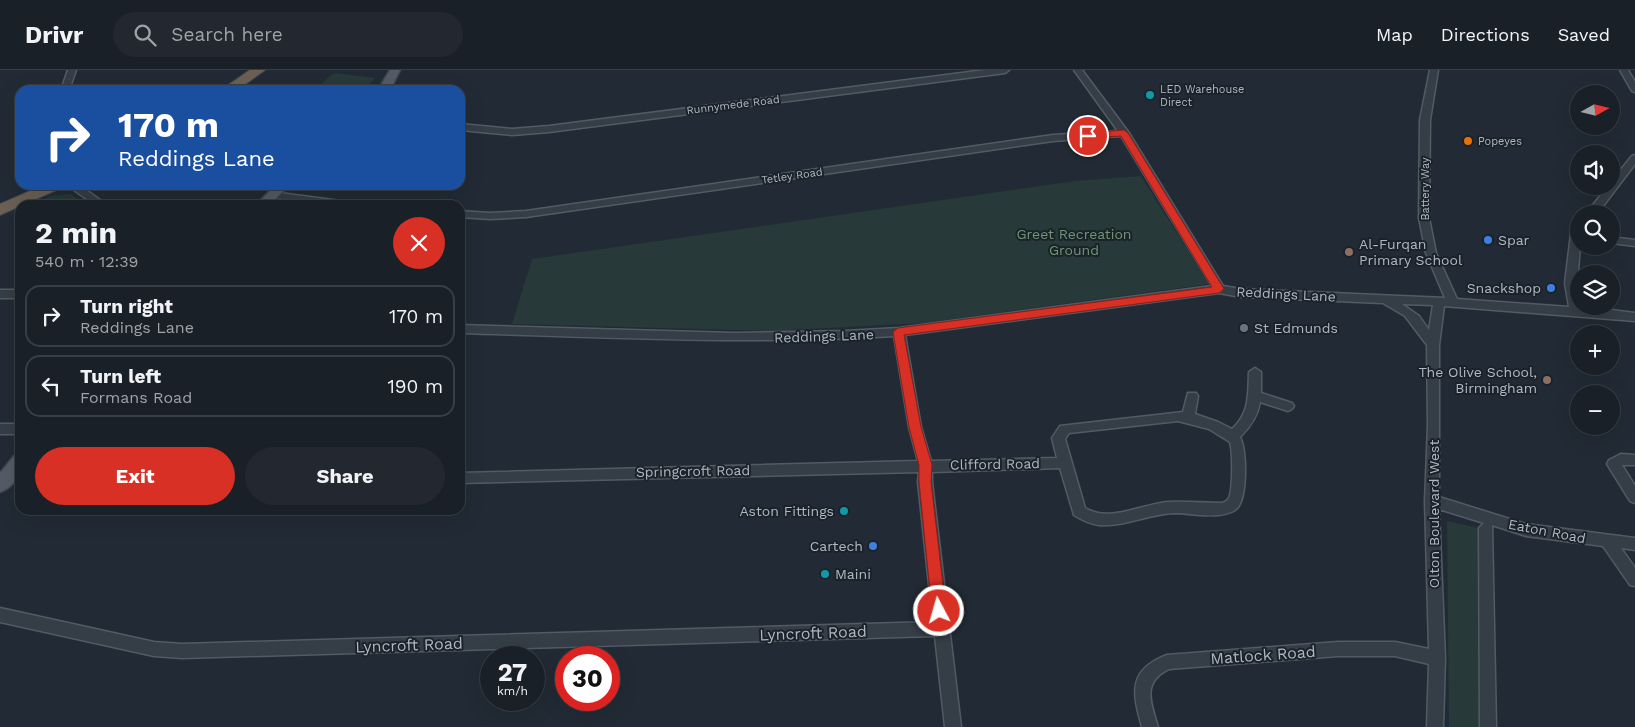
<!DOCTYPE html>
<html lang="en">
<head>
<meta charset="utf-8">
<style>
  body { margin:0; font-family:"Work Sans",sans-serif; background:#232830; color:#f1f3f6; height:100vh; display:flex; flex-direction:column; font-size:19px; white-space:nowrap }
  * { box-sizing:border-box; margin:0 }
  p { font-size:16px; color:#9fa3a8 }
  .icon { flex:none; width:28px; height:28px; fill:none; stroke:currentColor; stroke-width:2; stroke-linecap:round; stroke-linejoin:round }
  .map { position:relative; flex:1; overflow:hidden }
  .side { position:absolute; left:15px; top:130px; width:450px; height:315px; display:flex; flex-direction:column; background:#1a2028; border-radius:15px; box-shadow:0 5px 20px #0002,0 0 0 1px #383e45 }
  .side>* { flex:none }
  .guide { position:absolute; left:15px; top:15px; width:450px; height:105px; border-radius:15px; box-shadow:0 5px 20px #0002,0 0 0 1px #383e45; background:#1a4fa0; color:#fff; overflow:hidden }
  .needle { width:32px; rotate:82deg }
  .fabs { position:absolute; left:1570px; top:15px; display:grid; gap:10px }
  .fabs a { display:grid; place-items:center; width:50px; height:50px; border-radius:50%; background:#1a2028; box-shadow:0 5px 20px #0002,0 0 0 1px #383e45; font-size:25px }
  .speed { position:absolute; left:480px; top:576px; display:flex; gap:10px; font-size:25px; font-weight:700; text-align:center }
  .speed>* { display:grid; place-content:center; width:65px; height:65px; border-radius:50%; background:#1a2028; box-shadow:0 5px 20px #0002,0 0 0 1px #383e45; line-height:1 }
  .speed small { font-size:12px; font-weight:400 }
  .speed .limit { border:8px solid #d22; background:#fff; color:#111 }
  .pin { position:absolute; display:grid; place-items:center; width:42px; height:42px; color:#fff; margin:-21px; border:2px solid #fff; border-radius:50%; box-shadow:0 1px 5px #0007 }
  .me { position:absolute; width:55px; margin:-28px; rotate:354deg; stroke-linejoin:round; filter:drop-shadow(0 0 4px #0008) }
  .turn { display:flex; align-items:center; gap:18px; height:105px; padding:0 20px; font-size:22px }
  .turn .icon { width:65px; height:65px; stroke-width:2.5 }
  .turn b { display:block; font-size:35px; line-height:42px }
  .round { display:grid; place-items:center; flex:none; width:52px; height:52px; border-radius:26px; background:#232830 }
  .overview { display:flex; align-items:center; justify-content:space-between; height:85px; padding:0 20px }
  h1 { font-size:30px; font-weight:700; line-height:38px }
  .cta { display:flex; gap:10px; margin-top:auto; padding:10px 20px }
  .cta a { flex:1; height:58px; border-radius:30px; background:#d93025; color:#fff; font-size:20px; font-weight:700; line-height:58px; text-align:center }
  .cta a+a { background:#232830; color:#f1f3f6 }
  ul { padding:0; list-style:none }
  li { display:flex; align-items:center; gap:15px; height:62px; margin:0 10px 8px; padding:0 10px; border:2px solid #383e45; border-radius:15px }
  li div { flex:1 }
  li b { display:block; font-size:19px }
  li em { font-style:normal }
  header { display:flex; align-items:center; gap:30px; box-sizing:border-box; height:70px; padding:0 25px; background:#1a2028; border-bottom:1px solid #383e45 }
  header strong { font-size:24px }
  nav { display:flex; gap:28px; margin-inline-start:auto; font-size:18px }
  .search { width:350px; height:45px; background:#232830; display:flex; align-items:center; gap:12px; box-sizing:border-box; padding:0 18px; border-radius:28px; color:#9fa3a8; font-size:19px }
  .map>svg:first-child { display:block }
</style>
</head>
<body>
<header>
<strong>Drivr</strong>
<div class="search"><svg class="icon" aria-label="search" viewBox="0 0 24 24"><circle cx="10" cy="10" r="6"/><path d="M15 15l6 6"/></svg>Search here</div>
<nav><a>Map</a><a>Directions</a><a>Saved</a></nav>
</header>
<div class="map">
<svg width="1635" height="657" viewBox="0 0 1635 657">
  <rect width="100%" height="100%" fill="#222b35"/>
  <path fill="#273938" d="M334 3 376 8 363 20H314Z
    M1141 106 1209 214 923 253 769 261 512 254 532 189 1075 111Z
    M70 124 78 129 65 135H30L51 126Z
    M1447 451 1479 458 1482 657H1449Z"/>
  <g fill="none" stroke-linecap="round" stroke-linejoin="round">
    <g stroke="#525b63" stroke-width="3">
      <path id="minor" d="M68 0H76L69 20H61Z
        M985 0H1009L1005 3 549 62 512 65 460 60V54L512 59 549 56Z
        M1074 0H1082L1129 63 1223 216 1241 219 1445 228 1426 183 1419 148 1420 50 1430 0H1438L1430 50 1429 148 1436 183 1457 229 1569 237 1565 213 1571 164 1579 158 1580 176 1577 213 1579 236 1635 243V251L1444 236 1439 275V427L1526 454 1635 468V480L1621 478 1635 498V516L1630 515 1603 476 1526 466 1492 455 1496 657H1480L1479 458 1484 453 1439 439 1445 588 1443 657H1427L1429 594 1395 586H1338L1169 599C1141 613 1151 633 1158 657H1142C1132 622 1128 600 1167 585L1338 572H1395L1429 579 1425 431 1428 355 1427 275 1405 246 1383 233 1241 227 1219 223 905 265 921 357 931 391 1057 388 1052 368 1060 356 1183 342 1188 323H1196L1198 326 1195 344 1218 352 1232 359C1250 343 1248 324 1249 302L1255 298 1261 302V323L1292 333 1294 336 1292 339 1288 341 1260 332C1258 346 1250 357 1240 367 1247 379 1248 432 1235 440 1219 450 1193 443 1174 443 1149 444 1124 457 1099 455 1090 454 1082 450 1074 445L1060 398 932 402V412L961 657H945L935 566 182 588 154 586 0 552V538L154 572 182 574 933 552 918 412 919 402 460 413V403L918 391 909 357 894 266C749 275 605 267 460 263V255L734 263 844 261 899 258 1212 216 1121 66 1053 71 526 147 490 149 460 147V141L490 143 526 141 1053 65 1118 61ZM1402 234 1433 235 1429 260 1419 246ZM1178 351 1209 359 1230 372C1233 382 1233 419 1229 428 1227 431 1225 432 1222 433 1204 433 1186 431 1168 432 1142 434 1110 453 1085 438L1065 369 1069 363Z
        M1620 0H1628L1635 12V22L1632 21Z
        M1635 85V94L1597 144H1586L1608 116H1611V112L1632 86Z
        M67 115H79L107 135H95Z
        M272 122 348 132 353 135H325L268 127 267 125Z
        M1611 167 1635 170V176L1611 173Z
        M0 220H20V228H0Z
        M0 354H20V364H0Z
        M1621 384 1635 385V395H1622L1635 416V433L1630 431 1607 394 1609 390Z"/>
    </g>
    <g stroke="#3e464f" stroke-width="3">
      <path id="major" d="M390 0H400L390 20H378Z
        M276 115H289L270 135H256Z
        M20 384C20 400 18 416 0 422V403L14 386Z"/>
    </g>
    <g stroke="#404850" stroke-width="2">
      <path id="highway" d="M250 0H265L237 20H221Z
        M44 115H63L61 118 0 145V134Z"/>
    </g>
    <use href="#minor" fill="#353d46" fill-rule="evenodd"/>
    <use href="#major" fill="#535c66" fill-rule="evenodd"/>
    <use href="#highway" fill="#6b6053" fill-rule="evenodd"/>
  </g>
  <path fill="#d93025" stroke="#8d1f18" d="M1124 60 1128 63 1224 219 1219 223 904 265 921 357 932 395 931 412 946 541 944 545 939 547 934 545 932 541 919 412V395L909 357 893 262 898 258 1212 217 1121 66 1088 68 1084 66 1088 63Z"/>
  <g fill="#0f9aa8" stroke="#1b222a" stroke-width="2">
    <circle cx="1150" cy="25" r="5"/>
    <circle cx="844" cy="441" r="5"/>
    <circle cx="825" cy="504" r="5"/>
  </g>
  <circle fill="#e8710a" stroke="#1b222a" stroke-width="2" cx="1468" cy="71" r="5"/>
  <g fill="#3f7fe0" stroke="#1b222a" stroke-width="2">
    <circle cx="1488" cy="170" r="5"/>
    <circle cx="1551" cy="218" r="5"/>
    <circle cx="873" cy="476" r="5"/>
  </g>
  <g fill="#8d6e63" stroke="#1b222a" stroke-width="2">
    <circle cx="1349" cy="182" r="5"/>
    <circle cx="1547" cy="310" r="5"/>
  </g>
  <circle fill="#6b7280" stroke="#1b222a" stroke-width="2" cx="1244" cy="258" r="5"/>
  <g text-anchor="middle" dominant-baseline="central" stroke-width="4" stroke-linejoin="round" paint-order="stroke">
    <g font-size="11" fill="#afb8c2" stroke="#1b222a" text-anchor="start">
      <text x="1160" y="19">LED Warehouse<tspan x="1160" dy="13">Direct</tspan></text>
      <text x="1478" y="71">Popeyes</text>
    </g>
    <g font-size="11" fill="#afb8c2" stroke="#1b222a">
      <text transform="translate(733 35) rotate(-7)">Runnymede Road</text>
      <text transform="translate(792 106) rotate(-8)">Tetley Road</text>
      <text transform="translate(1425 119) rotate(-90)">Battery Way</text>
    </g>
    <g font-size="14" fill="#719676" stroke="#1b222a">
      <text x="1074" y="164">Greet Recreation<tspan x="1074" dy="16">Ground</tspan></text>
    </g>
    <g font-size="14" fill="#afb8c2" stroke="#1b222a" text-anchor="start">
      <text x="1498" y="170">Spar</text>
      <text x="1359" y="174">Al-Furqan<tspan x="1359" dy="16">Primary School</tspan></text>
      <text x="1541" y="218" text-anchor="end">Snackshop</text>
      <text x="1254" y="258">St Edmunds</text>
      <text x="1537" y="302" text-anchor="end">The Olive School,<tspan x="1537" dy="16">Birmingham</tspan></text>
      <text x="834" y="441" text-anchor="end">Aston Fittings</text>
      <text x="863" y="476" text-anchor="end">Cartech</text>
      <text x="835" y="504">Maini</text>
    </g>
    <g font-size="14" fill="#afb8c2" stroke="#1b222a">
      <text transform="translate(1286 224) rotate(3)">Reddings Lane</text>
      <text transform="translate(824 266) rotate(-2)">Reddings Lane</text>
      <text transform="translate(995 394) rotate(-1)">Clifford Road</text>
      <text transform="translate(693 401) rotate(-1)">Springcroft Road</text>
      <text transform="translate(1434 444) rotate(-90)">Olton Boulevard West</text>
      <text transform="translate(1547 461) rotate(11)">Eaton Road</text>
    </g>
    <g font-size="16" fill="#afb8c2" stroke="#1b222a">
      <text transform="translate(813 563) rotate(-2)">Lyncroft Road</text>
      <text transform="translate(409 575) rotate(-2)">Lyncroft Road</text>
      <text transform="translate(1263 585) rotate(-4)">Matlock Road</text>
    </g>
  </g>
</svg>
<div class="fabs">
<a><svg class="needle" viewBox="-14 -14 28 28"><path d="M0-13l5 13h-10z" fill="#e53935"/><path d="M0 13l5-13h-10z" fill="#9fa3a8"/></svg></a>
<a><svg class="icon" aria-label="sound" viewBox="0 0 24 24"><path d="M4 9h4l5-4v14l-5-4H4zM17 9q2 3 0 6"/></svg></a>
<a><svg class="icon" aria-label="search" viewBox="0 0 24 24"><circle cx="10" cy="10" r="6"/><path d="M15 15l6 6"/></svg></a>
<a><svg class="icon" aria-label="layers" viewBox="0 0 24 24"><path d="M12 4l9 5-9 5-9-5zM3 14l9 5 9-5"/></svg></a>
<a>+</a>
<a>−</a>
</div>
<div class="speed"><div>27<small>km/h</small></div><div class="limit">30</div></div>
<div class="pin" style="left:1088px;top:66px;background:#d93025"><svg class="icon" aria-label="arrive" viewBox="0 0 24 24"><path d="M6 21V4h12l-3 4 3 4H6"/></svg></div>
<svg class="me" style="left:939px;top:541px" viewBox="-20 -20 40 40"><circle r="17" fill="#d93025" stroke="#fff" stroke-width="3"/><path d="M0-11L8 9 0 5-8 9z" fill="#fff"/></svg>
<div class="guide">
<div class="turn"><svg class="icon" aria-label="right" viewBox="0 0 24 24"><path d="M7 20v-9h11M14 6l5 5-5 5"/></svg><div><b>170 m</b>Reddings Lane</div></div>
</div>
<section class="side">
<div class="overview"><div><h1>2 min</h1><p>540 m · 12:39</p></div><a class="round" style="background:#d93025;color:#fff"><svg class="icon" aria-label="close" viewBox="0 0 24 24"><path d="M6 6l12 12M18 6L6 18"/></svg></a></div>
<ul>
<li><svg class="icon" aria-label="right" viewBox="0 0 24 24"><path d="M7 20v-9h11M14 6l5 5-5 5"/></svg><div><b>Turn right</b><p>Reddings Lane</p></div><em>170 m</em></li>
<li><svg class="icon" aria-label="left" viewBox="0 0 24 24"><path d="M17 20v-9H6M10 6l-5 5 5 5"/></svg><div><b>Turn left</b><p>Formans Road</p></div><em>190 m</em></li>
</ul>
<div class="cta"><a>Exit</a><a>Share</a></div>
</section>
</div>
</body>
</html>
